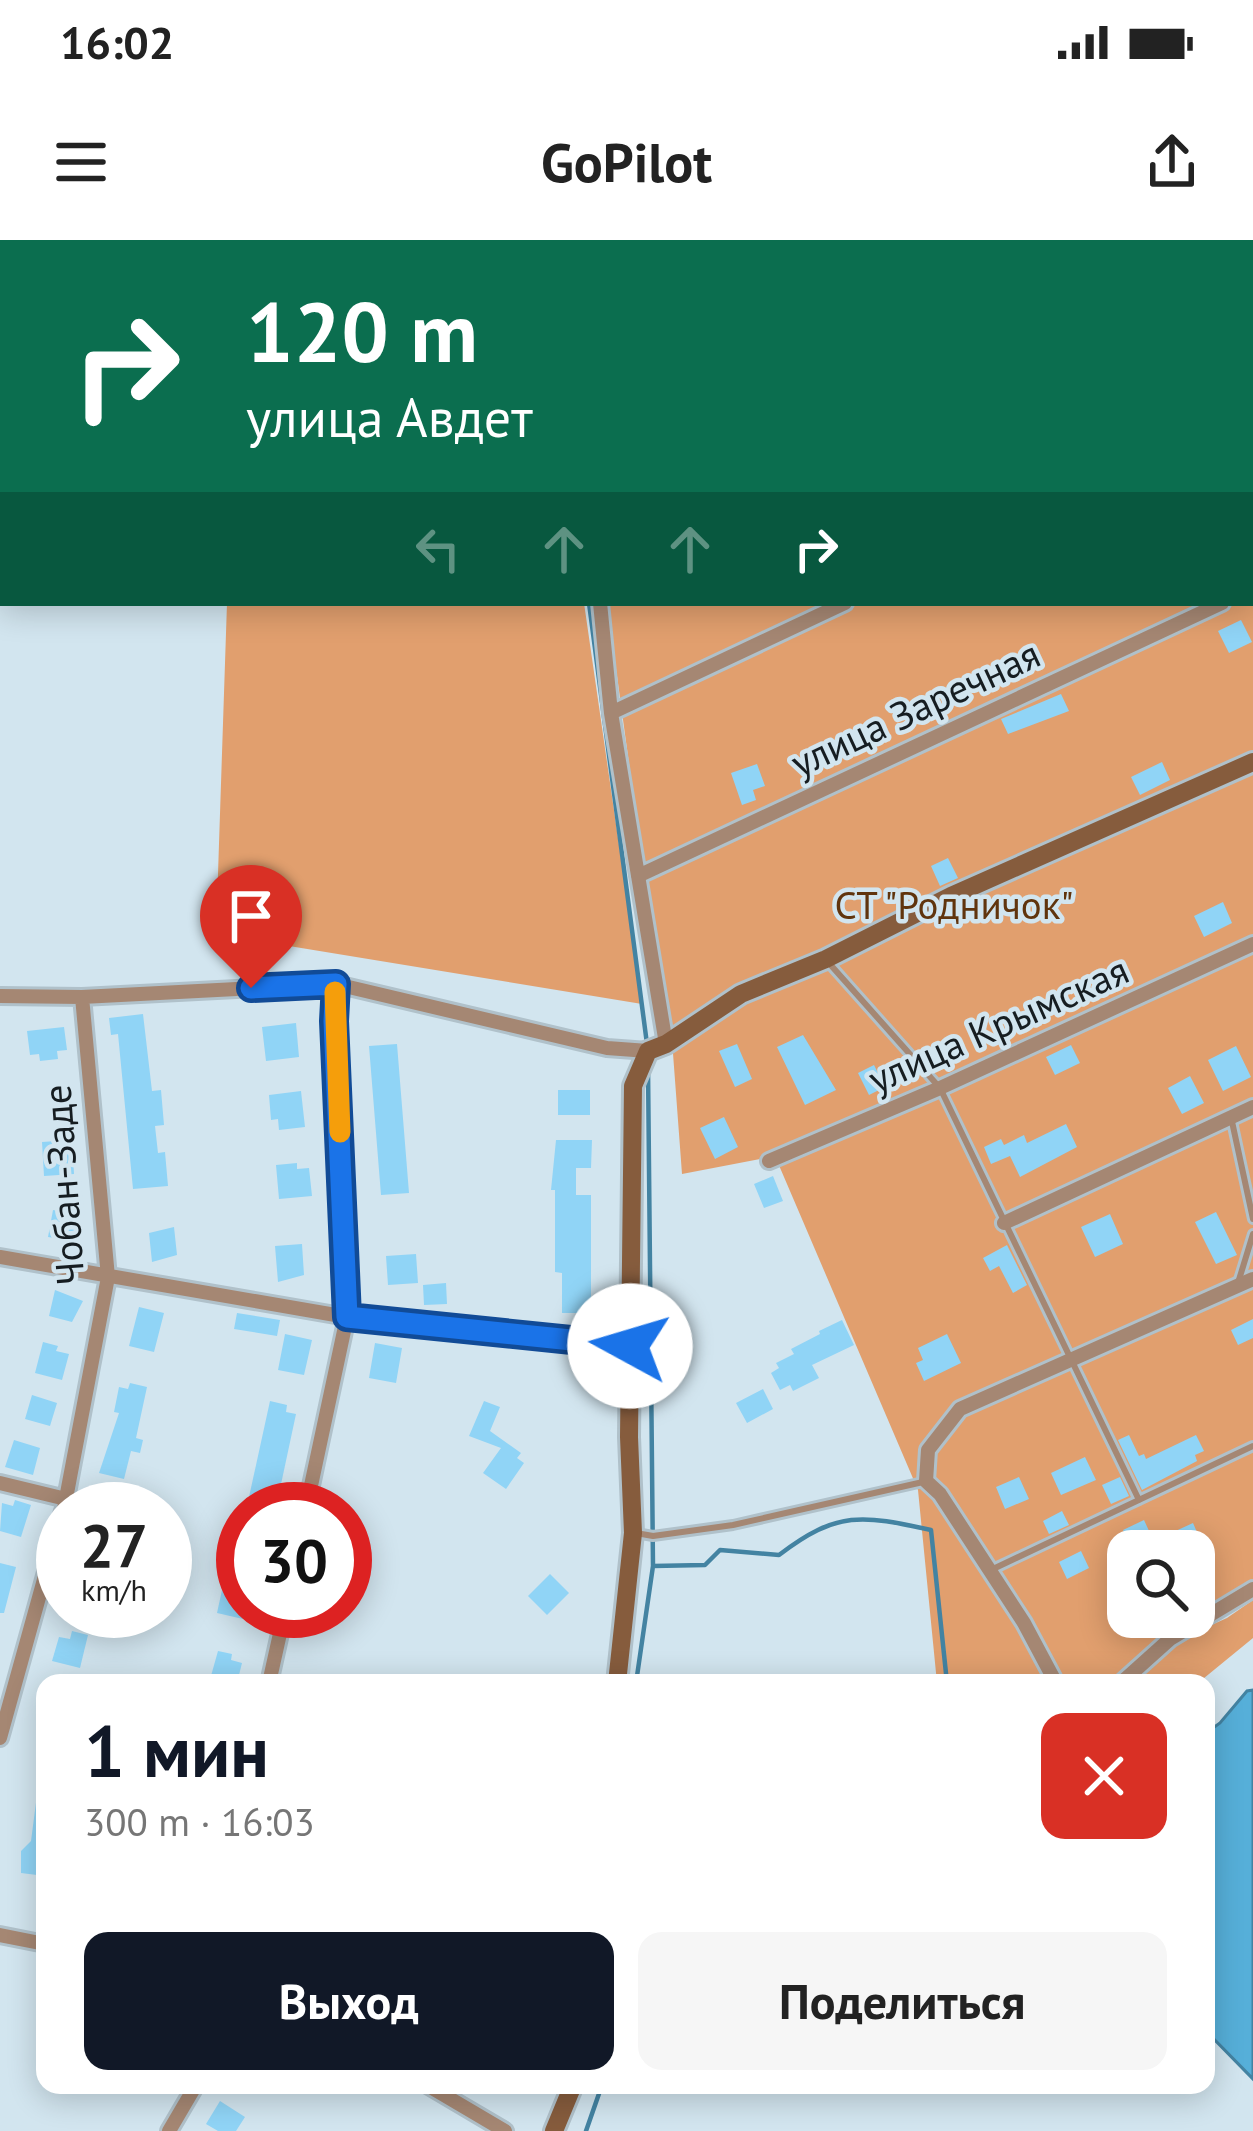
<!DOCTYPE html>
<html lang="ru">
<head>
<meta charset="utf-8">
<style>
  body { margin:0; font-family:"PT Sans",sans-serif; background:#f6f6f6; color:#222; height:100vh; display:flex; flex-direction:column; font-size:45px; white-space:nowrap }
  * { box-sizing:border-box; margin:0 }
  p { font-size:39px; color:#767676 }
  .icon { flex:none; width:66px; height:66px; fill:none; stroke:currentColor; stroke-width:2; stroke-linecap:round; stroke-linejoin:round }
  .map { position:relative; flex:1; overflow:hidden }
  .details { position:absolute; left:36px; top:1434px; width:1179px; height:420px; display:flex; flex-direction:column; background:#fff; border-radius:24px; box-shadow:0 6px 30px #0003 }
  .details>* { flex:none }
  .guide { position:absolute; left:0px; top:0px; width:1254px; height:366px; box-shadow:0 6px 30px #0003; background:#0b6e4f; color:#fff; overflow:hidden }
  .buttons { position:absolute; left:1107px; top:1290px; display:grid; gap:24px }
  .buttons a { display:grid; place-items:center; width:108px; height:108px; border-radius:24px; background:#fff; box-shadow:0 6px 30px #0003; font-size:60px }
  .speed { position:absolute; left:36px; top:1242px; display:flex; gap:24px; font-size:60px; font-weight:700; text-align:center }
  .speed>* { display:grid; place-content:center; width:156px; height:156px; border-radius:50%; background:#fff; box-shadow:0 6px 30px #0003; line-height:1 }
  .speed small { font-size:30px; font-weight:400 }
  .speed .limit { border:18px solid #d22; background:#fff; color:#111 }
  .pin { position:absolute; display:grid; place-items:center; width:102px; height:102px; color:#fff; margin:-123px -51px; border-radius:50% 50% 50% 0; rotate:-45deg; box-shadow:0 0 12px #0007 }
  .pin .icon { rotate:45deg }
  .me { position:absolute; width:132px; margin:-66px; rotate:276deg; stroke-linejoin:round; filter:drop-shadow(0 0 9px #0008) }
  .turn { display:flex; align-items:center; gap:42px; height:252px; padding:0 48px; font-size:54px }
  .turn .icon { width:156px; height:156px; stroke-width:2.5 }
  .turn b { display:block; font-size:84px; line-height:102px }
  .lanes { display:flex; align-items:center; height:114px; padding:0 48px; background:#0003; justify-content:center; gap:60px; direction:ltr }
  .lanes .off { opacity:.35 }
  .round { display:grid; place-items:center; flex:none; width:126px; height:126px; border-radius:24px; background:#f6f6f6 }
  .overview { display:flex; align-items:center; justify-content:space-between; height:204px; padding:0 48px }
  h1 { font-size:72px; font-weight:600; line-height:90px; color:#111827 }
  .primary-button { display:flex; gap:24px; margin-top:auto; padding:24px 48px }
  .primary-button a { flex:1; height:138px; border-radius:24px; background:#111827; color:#fff; font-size:48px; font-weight:600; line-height:138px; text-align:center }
  .primary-button a+a { background:#f6f6f6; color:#222 }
  .status { display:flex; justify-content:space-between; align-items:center; height:84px; padding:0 60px; background:#fff; direction:ltr }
  .status svg { height:33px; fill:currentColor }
  header { display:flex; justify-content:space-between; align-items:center; height:156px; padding:0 48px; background:#fff; font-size:54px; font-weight:600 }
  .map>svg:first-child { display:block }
</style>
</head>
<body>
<div class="status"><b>16:02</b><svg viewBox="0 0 49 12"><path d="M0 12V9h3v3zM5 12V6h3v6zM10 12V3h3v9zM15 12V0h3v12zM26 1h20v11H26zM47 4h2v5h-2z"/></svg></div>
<header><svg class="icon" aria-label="menu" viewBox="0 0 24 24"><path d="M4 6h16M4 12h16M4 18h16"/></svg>GoPilot<svg class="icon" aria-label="share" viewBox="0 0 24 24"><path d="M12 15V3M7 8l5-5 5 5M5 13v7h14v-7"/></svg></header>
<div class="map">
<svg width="1253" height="1891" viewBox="0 0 1253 1891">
  <rect width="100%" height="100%" fill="#d2e5ef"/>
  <path fill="#e19f6e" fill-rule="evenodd" d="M153 0H633L632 3Z
    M658 0H1253V1343L1236 1350 1178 1400 1227 1378 1253 1360V1398L1198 1443H937L918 1250 775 916 682 934 672 800 644 633 607 363H1251V3H657ZM1128 1311H1194V1377H1128Z
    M227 363H584L642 764 216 694Z"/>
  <path fill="#56afd9" stroke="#4383a2" stroke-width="3" d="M1253 1450V1839L1206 1791V1493L1220 1483 1247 1451Z"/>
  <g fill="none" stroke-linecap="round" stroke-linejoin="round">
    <path stroke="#4383a2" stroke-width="4.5" d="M646 3 647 0
      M589 363 647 804
      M653 1326 705 1325 720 1310 779 1315C838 1270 862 1275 931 1290L947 1443
      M636 1443 653 1326 648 827
      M586 1891 602 1845"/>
  </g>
  <path fill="#90d4f6" d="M1241 380 1252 402 1229 413 1218 391Z
    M1061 454 1069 471 1008 494 1001 479Z
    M1162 522 1170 540 1140 555 1131 537Z
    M757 524 765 546 753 550 756 560 742 565 731 533Z
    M948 618 958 638 940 646 931 626Z
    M1223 662 1232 683 1204 697 1194 676Z
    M143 774 152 851 161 850 164 885 155 886 158 913 165 912 168 946 133 949 118 794 111 795 109 778Z
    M296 783 299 817 266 821 262 787Z
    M64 787 67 810 57 811 58 819 40 821 39 814 30 815 27 791Z
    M803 795 836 850 805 865 777 807Z
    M397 804 409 953 381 955 369 806Z
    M737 804 752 839 735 847 719 811Z
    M1071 805 1080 823 1055 835 1046 817Z
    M1236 806 1251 837 1223 851 1208 820Z
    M874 825 885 847 869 855 858 833Z
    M1190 836 1204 863 1182 874 1168 848Z
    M558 850H590V875H558Z
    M301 851 305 887 279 890 278 879 271 880 269 855Z
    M724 877 738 907 715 919 700 888Z
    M1066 884 1077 907 1020 937 1010 916 991 924 984 907 1001 899 1004 905 1024 895 1027 903Z
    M72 900 74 934 44 936 42 902Z
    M556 900H592L591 928H576V955H591V1073H562V1033L555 1032V950H551Z
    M297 923V929L309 928 312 956 279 959 276 925Z
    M773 936 783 961 764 968 754 944Z
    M53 970 79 975 74 1001 48 997Z
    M1216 972 1237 1015 1216 1024 1195 982Z
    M1110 974 1123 1004 1095 1017 1081 987Z
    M174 987 177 1015 152 1022 149 993Z
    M302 1004 304 1035 278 1042 275 1006Z
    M1007 1005 1027 1045 1013 1053 999 1026 990 1031 983 1018Z
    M416 1014 418 1043 388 1045 386 1016Z
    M446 1043 447 1064 424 1065 423 1045Z
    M55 1050 83 1061 72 1082 49 1076Z
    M139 1067 164 1073 154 1112 129 1106Z
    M237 1073 280 1080 277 1096 234 1089Z
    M1253 1079V1098L1238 1105 1231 1090Z
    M842 1080 854 1105 812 1125 819 1138 793 1151 790 1145 780 1150 771 1133 779 1128 776 1123 794 1114 791 1109 820 1094 819 1091Z
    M285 1094 312 1100 304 1135 278 1130Z
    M947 1094 961 1123 924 1141 916 1123 923 1120 918 1108Z
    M43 1102 58 1106 56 1111 69 1114 62 1140 35 1133Z
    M375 1103 402 1108 396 1143 369 1138Z
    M130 1143 147 1147 136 1198 143 1200 140 1213 131 1211 124 1239 99 1233 119 1173 114 1172 119 1147 128 1149Z
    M763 1149 773 1169 747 1183 736 1163Z
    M32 1155 57 1163 50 1186 25 1179Z
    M270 1161 287 1165 286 1172 296 1174 277 1263 249 1257Z
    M484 1161 500 1167 490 1191 521 1213 517 1218 524 1223 506 1249 483 1233 501 1208 469 1196Z
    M1129 1195 1139 1216 1144 1214 1146 1219 1196 1195 1204 1211 1195 1215 1197 1221 1142 1250 1118 1200Z
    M14 1200 40 1208 33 1235 5 1227Z
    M1085 1217 1096 1240 1061 1255 1051 1233Z
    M1019 1237 1029 1259 1005 1269 996 1247Z
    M1120 1237 1129 1256 1111 1264 1102 1245Z
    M15 1260 31 1265 21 1297 0 1291 2 1263 13 1266Z
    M1062 1271 1069 1285 1049 1294 1043 1281Z
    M1144 1280 1155 1304 1132 1311 1123 1290Z
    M1193 1283 1205 1311H1177L1169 1294Z
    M1081 1311 1089 1328 1067 1339 1059 1322Z
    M0 1323 16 1327 4 1373H0Z
    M550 1334 569 1353 547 1375 528 1356Z
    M222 1350 243 1354V1379L217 1373Z
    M72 1391 88 1395 80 1428 52 1421 59 1397 70 1399Z
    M218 1411 232 1414 231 1420 242 1423 237 1443H209Z
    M37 1555H45V1636L21 1633V1611L31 1601Z
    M220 1861 245 1877 236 1891H218L206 1884Z"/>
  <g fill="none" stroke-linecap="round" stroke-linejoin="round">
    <g stroke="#b0c1ca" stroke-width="12">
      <path id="lane" d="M828 722 940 848 1139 1260
        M1231 877 1253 979
        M1238 1043 1253 994
        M636 1293 653 1296 733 1285 923 1242
        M993 1329 1253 1206"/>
    </g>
    <g stroke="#b0c1ca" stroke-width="20">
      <path id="street" d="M658 3 659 0
        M902 3 909 0
        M1251 16 1253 15
        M1251 181 1253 180
        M1251 350 1253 349
        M600 363 611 473 666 804
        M611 473 845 363
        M638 636 1222 363
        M0 756 82 757 336 744 607 808 648 811
        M769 921 940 848 1253 704
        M1004 983 1253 867
        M0 1017 347 1077 630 1106
        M0 1243 66 1259
        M64 1269 108 1037 82 757
        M306 1269 347 1077 334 781 336 744
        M269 1443 285 1371
        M1056 1443 1024 1383 940 1254 926 1241 928 1210 960 1169 1253 1039
        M1121 1443 1170 1399 1253 1349
        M0 1498 63 1271
        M0 1695 45 1704
        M427 1845 505 1891
        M169 1891 196 1845"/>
    </g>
    <g stroke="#b0c1ca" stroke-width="24">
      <path id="secondary" d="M617 1443 633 1293 629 1197 633 846 648 811 666 804 741 754 826 719 951 656 1253 522
        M554 1891 573 1845"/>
    </g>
    <use href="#lane" stroke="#a58773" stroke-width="6"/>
    <use href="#street" stroke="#a58773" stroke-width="14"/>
    <use href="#secondary" stroke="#865c3d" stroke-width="18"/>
  </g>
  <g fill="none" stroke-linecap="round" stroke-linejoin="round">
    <g stroke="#114b97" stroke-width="30">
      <path id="route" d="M251 748 336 744 334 781 347 1077 630 1106"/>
    </g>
    <use href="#route" stroke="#1a73e8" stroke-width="21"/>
    <path stroke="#f59e0b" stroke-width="21" d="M335 752 340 892"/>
  </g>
  <g text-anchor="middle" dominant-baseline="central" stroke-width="9" stroke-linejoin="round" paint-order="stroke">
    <g font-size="39" fill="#161d21" stroke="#d2e5ef">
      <text transform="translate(915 468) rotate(-25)">улица Заречная</text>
      <text transform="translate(998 784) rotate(-24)">улица Крымская</text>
      <text transform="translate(63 945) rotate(-94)">Чобан-Заде</text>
    </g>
    <g font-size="39" fill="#60340d" stroke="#d2e5ef">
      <text x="954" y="664">СТ "Родничок"</text>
    </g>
  </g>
</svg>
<div class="buttons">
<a><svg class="icon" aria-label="search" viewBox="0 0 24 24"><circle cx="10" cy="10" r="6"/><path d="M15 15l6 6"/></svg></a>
</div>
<div class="speed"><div>27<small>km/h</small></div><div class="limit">30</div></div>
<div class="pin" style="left:251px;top:748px;background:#d93025"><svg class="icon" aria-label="arrive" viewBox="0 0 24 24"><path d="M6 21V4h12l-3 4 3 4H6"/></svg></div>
<svg class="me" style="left:630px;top:1106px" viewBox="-20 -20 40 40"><circle r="19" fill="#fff"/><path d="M0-13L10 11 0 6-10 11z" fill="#1a73e8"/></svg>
<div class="guide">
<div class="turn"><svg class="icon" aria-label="right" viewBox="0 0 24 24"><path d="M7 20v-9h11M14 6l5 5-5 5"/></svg><div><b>120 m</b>улица Авдет</div></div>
<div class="lanes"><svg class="icon off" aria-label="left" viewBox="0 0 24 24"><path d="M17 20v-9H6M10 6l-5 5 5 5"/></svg><svg class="icon off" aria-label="ahead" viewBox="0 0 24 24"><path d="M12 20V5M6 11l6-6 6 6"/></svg><svg class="icon off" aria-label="ahead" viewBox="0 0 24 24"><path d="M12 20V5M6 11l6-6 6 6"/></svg><svg class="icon" aria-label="right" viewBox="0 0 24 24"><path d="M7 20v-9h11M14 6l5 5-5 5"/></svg></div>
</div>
<section class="details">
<div class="overview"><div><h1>1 мин</h1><p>300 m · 16:03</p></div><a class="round" style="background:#d93025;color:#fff"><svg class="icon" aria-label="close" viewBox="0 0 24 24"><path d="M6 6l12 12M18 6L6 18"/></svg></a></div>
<div class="primary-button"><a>Выход</a><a>Поделиться</a></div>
</section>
</div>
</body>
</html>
